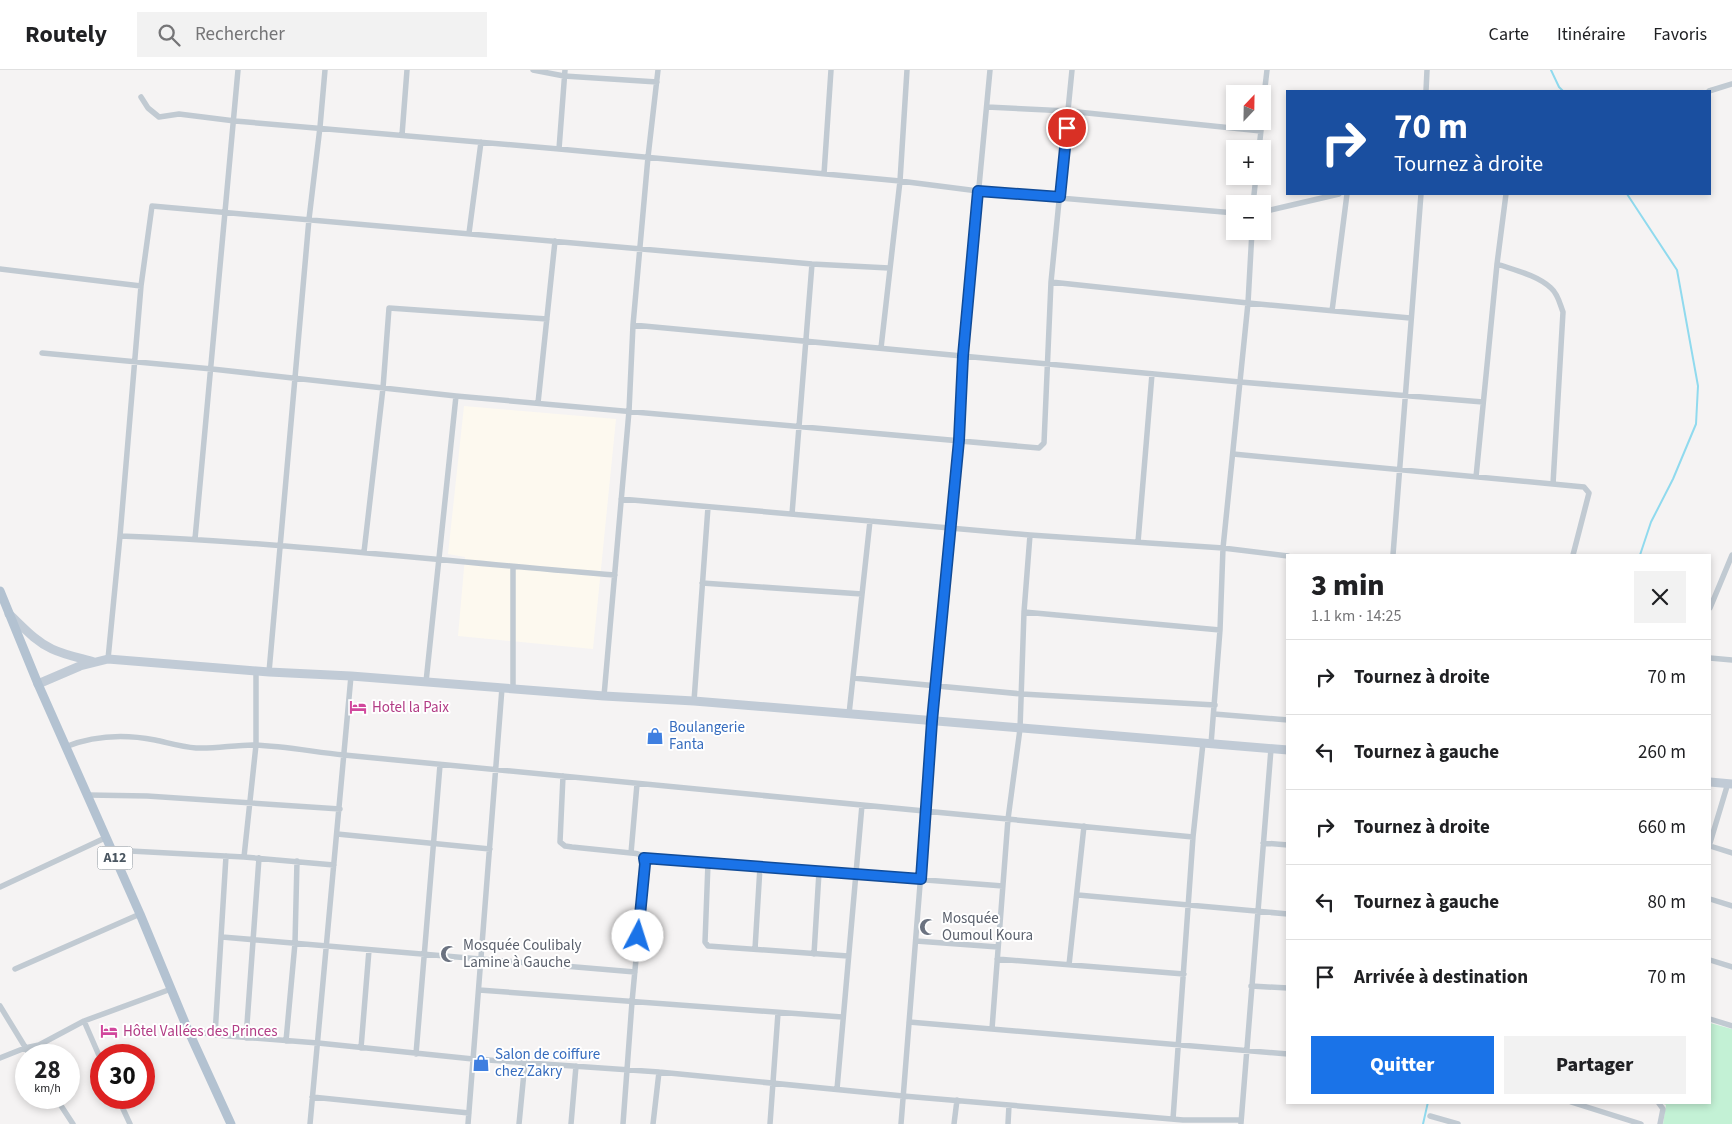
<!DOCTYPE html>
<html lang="fr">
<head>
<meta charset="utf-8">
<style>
  body { margin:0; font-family:"Source Sans 3",sans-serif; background:#f2f2f2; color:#202124; height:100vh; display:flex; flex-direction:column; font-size:19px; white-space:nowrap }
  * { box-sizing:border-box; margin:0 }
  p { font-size:16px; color:#757577 }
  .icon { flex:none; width:28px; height:28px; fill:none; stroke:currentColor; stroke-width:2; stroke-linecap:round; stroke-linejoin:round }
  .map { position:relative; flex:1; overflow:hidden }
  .panel { position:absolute; left:1286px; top:484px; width:425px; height:550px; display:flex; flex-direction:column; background:#fff; border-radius:0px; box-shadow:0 2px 8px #0003 }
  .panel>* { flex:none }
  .hud { position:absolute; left:1286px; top:20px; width:425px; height:105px; border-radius:0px; box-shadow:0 2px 8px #0003; background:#1a4fa0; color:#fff; overflow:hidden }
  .needle { width:32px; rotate:22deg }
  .buttons { position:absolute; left:1226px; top:15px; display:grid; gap:10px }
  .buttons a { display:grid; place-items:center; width:45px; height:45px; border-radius:0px; background:#fff; box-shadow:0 2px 8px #0003; font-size:25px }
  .speed { position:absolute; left:15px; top:974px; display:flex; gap:10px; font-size:25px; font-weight:700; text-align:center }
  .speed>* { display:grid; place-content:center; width:65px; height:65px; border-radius:50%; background:#fff; box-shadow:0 2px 8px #0003; line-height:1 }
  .speed small { font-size:12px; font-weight:400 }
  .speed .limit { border:8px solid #d22; background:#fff; color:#111 }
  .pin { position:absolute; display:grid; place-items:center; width:42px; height:42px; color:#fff; margin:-21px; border:2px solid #fff; border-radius:50%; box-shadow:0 1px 5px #0007 }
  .me { position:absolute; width:55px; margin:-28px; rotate:5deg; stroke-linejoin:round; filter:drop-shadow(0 0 4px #0008) }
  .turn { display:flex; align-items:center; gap:18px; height:105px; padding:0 25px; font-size:22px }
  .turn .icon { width:65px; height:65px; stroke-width:2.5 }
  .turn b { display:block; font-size:35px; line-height:42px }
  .round { display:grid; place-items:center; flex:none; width:52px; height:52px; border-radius:0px; background:#f2f2f2 }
  .headline { display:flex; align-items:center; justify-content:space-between; height:85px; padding:0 25px }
  h1 { font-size:30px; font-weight:800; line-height:38px }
  .cta { display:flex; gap:10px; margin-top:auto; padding:10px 25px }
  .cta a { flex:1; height:58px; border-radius:0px; background:#1a73e8; color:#fff; font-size:20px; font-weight:800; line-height:58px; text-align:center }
  .cta a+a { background:#f2f2f2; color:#202124 }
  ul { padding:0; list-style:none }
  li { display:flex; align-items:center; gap:15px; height:75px; padding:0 25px; border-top:1px solid #e0e0e0 }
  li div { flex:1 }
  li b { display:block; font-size:19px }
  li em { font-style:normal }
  header { display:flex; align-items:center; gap:30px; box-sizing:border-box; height:70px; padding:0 25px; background:#fff; border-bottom:1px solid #e0e0e0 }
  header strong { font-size:24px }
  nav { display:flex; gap:28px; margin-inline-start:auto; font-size:18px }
  .search { width:350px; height:45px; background:#f2f2f2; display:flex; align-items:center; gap:12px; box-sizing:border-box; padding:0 18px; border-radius:0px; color:#757577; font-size:19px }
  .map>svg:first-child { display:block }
</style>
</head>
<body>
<header>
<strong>Routely</strong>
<div class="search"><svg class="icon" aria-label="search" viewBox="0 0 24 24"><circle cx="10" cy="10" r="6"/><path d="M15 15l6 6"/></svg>Rechercher</div>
<nav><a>Carte</a><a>Itinéraire</a><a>Favoris</a></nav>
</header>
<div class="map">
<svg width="1732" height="1054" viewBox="0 0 1732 1054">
  <rect width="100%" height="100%" fill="#f5f3f3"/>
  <path fill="#fdf9ef" d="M464 336 616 349 593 579 458 566 465 487 448 484Z"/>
  <path fill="#c3f1d5" d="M1710 953 1732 959V1054H1663L1666 1035 1662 1033 1710 1032Z"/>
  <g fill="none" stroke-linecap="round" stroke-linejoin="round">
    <path stroke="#90daee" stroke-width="2" d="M1551 0 1559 17 1563 21
      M1627 124 1677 200 1698 316 1696 354 1673 409 1651 452 1640 485
      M1423 1054 1428 1032"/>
    <path stroke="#c1cad2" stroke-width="5.5" d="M533 0 564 6 657 12
      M1426 21 1427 0
      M1709 21 1732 14
      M141 27 148 38 159 47 179 44 235 51 559 79 900 111 978 121 1235 143
      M987 37 1068 41 1261 61
      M1262 43 1267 0
      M402 65 407 0
      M559 79 565 0
      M1259 79 1262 51
      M824 104 831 0
      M1253 134 1256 106
      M1262 142 1339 124
      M469 163 481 72
      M1497 194C1514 200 1537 205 1551 218 1558 224 1560 234 1563 242L1553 414
      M0 199 141 216
      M1051 212 1248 233 1410 248
      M1332 241 1347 124
      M633 255 1240 312 1483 332
      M881 278 900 111 907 0
      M42 283 212 299 456 326 1039 378 1044 373 1051 212 1072 0
      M538 333 555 171
      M1233 384 1584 417 1589 423 1573 485
      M1476 407 1497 194 1506 124
      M621 429 1030 465 1223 478 1288 486
      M792 444 812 194
      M120 466C285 472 450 492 615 505
      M195 469 238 0
      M1138 472 1152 304
      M364 482 383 318 389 238 547 249
      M1393 485 1421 124
      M513 497V619
      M702 513 862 524
      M1710 538 1732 485
      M1024 542 1220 560
      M1710 588 1732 590
      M108 589 120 466 141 216 152 136 812 194 889 198
      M269 602 309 149 320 57 325 0
      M853 608 1022 624 1215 635
      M426 612 456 326
      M604 626 629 341 633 255 648 87 658 0
      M694 631 708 437
      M849 644 870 451
      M1214 644 1288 650
      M1211 674 1220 560 1223 478 1248 233 1252 161
      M65 677C95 665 124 664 155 670 169 673 182 677 196 678 215 679 234 675 253 675 284 676 314 682 344 685L1193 767
      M563 706 560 772 565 776 572 777 631 783
      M88 725 147 726 340 739
      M337 764 490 779
      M1263 773 1288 775
      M1710 773 1728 713
      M1710 776 1732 783
      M111 780 244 787 334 795
      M244 787 256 675V601
      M644 788 1003 816
      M708 793 705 872 708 876 848 886
      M0 817 105 768
      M1078 825 1288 844
      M1710 829 1732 836
      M222 867 635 902
      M916 871 998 877
      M755 879 760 797
      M814 884 819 802
      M997 889 1184 904
      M1710 890 1732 897
      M1069 895 1084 756
      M15 899 140 844
      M1251 916 1288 918
      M479 920 842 947
      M0 936 30 985
      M1710 949 1732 956
      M84 951 101 990
      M909 952 1288 984
      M992 959 1008 749 1020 659 1024 542 1030 465
      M188 960 215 965 318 973 473 989 659 1002 903 1026 1183 1050H1241
      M215 965 226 786
      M246 968 259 788
      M286 971 295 873 297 791
      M361 978 369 880
      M416 984 440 695
      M0 988 25 978 39 975 84 951 171 919
      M837 1019 862 735
      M312 1027 469 1043
      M56 1028 73 1054
      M118 1028 130 1054
      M1571 1032 1641 1054
      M1658 1032 1663 1039 1660 1054
      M1430 1046 1458 1054
      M1173 1049 1193 767 1203 673
      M1241 1053 1271 679
      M310 1054 351 606
      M468 1054 502 618
      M519 1054 525 992
      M571 1054 576 996
      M623 1054 632 932 645 793C644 785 639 783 631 783L637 714
      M653 1054 659 1002
      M770 1054 778 943
      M901 1054 933 651 959 370 963 286 990 0
      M954 1054 957 1030
      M1008 1054 1009 1035"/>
    <path stroke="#c1cbd6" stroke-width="9" d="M9 544C23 557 35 571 52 579 65 585 80 588 94 592
      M38 614 80 596 108 589 269 602 351 606 604 626 694 631 1288 680
      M1710 712 1732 714"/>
    <path stroke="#b3c2d1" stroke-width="9" d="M0 521 38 614 140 844 188 960 231 1054"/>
  </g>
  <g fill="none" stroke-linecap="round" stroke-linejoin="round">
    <g stroke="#114b97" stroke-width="12">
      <path id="route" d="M638 866 645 794 644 788 921 809 932 651 959 370 963 286 978 121 1060 127 1067 58"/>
    </g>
    <use href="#route" stroke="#1a73e8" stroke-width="9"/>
  </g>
  <defs>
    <g id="hotel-bare" transform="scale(1.35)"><path d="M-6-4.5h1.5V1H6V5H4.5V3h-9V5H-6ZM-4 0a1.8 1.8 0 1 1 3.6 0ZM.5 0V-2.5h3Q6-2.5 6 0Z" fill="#d1479c" stroke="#fff" stroke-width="2.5" paint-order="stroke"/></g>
    <g id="shop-bare" transform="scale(1.35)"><path d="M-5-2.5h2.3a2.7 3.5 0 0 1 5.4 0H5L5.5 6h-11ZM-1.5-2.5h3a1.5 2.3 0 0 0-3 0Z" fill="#3f7fe0" stroke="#fff" stroke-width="2.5" paint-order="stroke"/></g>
    <g id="mosque-bare" transform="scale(1.35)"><path d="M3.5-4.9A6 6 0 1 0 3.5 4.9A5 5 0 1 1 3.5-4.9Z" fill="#6b7280" stroke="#fff" stroke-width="2.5" paint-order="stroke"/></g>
  </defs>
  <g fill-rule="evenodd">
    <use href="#hotel-bare" x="358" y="637"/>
    <use href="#shop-bare" x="655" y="666"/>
    <use href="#mosque-bare" x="928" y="857"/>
    <use href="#mosque-bare" x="449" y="884"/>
    <use href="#hotel-bare" x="109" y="961"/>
    <use href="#shop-bare" x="481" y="993"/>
  </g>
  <g text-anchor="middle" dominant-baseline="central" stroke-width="4" stroke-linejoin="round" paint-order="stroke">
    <rect fill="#fff" stroke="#808990" stroke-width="1" x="97.5" y="776.5" width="35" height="23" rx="4"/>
    <g font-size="14" font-weight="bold" fill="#4a5661">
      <text x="115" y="788">A12</text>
    </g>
    <g font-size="15" fill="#b23c85" stroke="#fff" text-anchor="start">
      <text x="372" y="637">Hotel la Paix</text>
      <text x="123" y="961">Hôtel Vallées des Princes</text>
    </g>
    <g font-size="15" fill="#366cbe" stroke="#fff" text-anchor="start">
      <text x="669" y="657">Boulangerie<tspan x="669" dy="17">Fanta</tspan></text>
      <text x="495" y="984">Salon de coiffure<tspan x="495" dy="17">chez Zakry</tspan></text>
    </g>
    <g font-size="15" fill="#5b616d" stroke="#fff" text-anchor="start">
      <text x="942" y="848">Mosquée<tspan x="942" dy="17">Oumoul Koura</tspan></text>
      <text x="463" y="875">Mosquée Coulibaly<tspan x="463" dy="17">Lamine à Gauche</tspan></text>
    </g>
  </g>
</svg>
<div class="buttons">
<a><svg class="needle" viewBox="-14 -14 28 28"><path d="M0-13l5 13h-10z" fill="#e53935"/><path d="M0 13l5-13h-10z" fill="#757577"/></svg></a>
<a>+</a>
<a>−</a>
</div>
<div class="speed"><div>28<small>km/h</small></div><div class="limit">30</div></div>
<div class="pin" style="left:1067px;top:58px;background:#d93025"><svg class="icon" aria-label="arrive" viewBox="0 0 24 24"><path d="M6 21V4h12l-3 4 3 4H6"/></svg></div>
<svg class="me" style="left:638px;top:866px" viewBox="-20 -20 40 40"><circle r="19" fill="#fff"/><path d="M0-13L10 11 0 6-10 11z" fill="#1a73e8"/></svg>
<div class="hud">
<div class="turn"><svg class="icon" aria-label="right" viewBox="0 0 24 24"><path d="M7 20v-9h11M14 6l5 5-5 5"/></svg><div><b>70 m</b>Tournez à droite</div></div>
</div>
<section class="panel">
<div class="headline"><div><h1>3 min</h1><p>1.1 km · 14:25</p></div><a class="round"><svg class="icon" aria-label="close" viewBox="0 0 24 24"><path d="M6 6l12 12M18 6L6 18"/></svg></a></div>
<ul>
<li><svg class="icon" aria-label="right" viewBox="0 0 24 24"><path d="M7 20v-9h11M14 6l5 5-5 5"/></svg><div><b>Tournez à droite</b></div><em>70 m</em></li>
<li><svg class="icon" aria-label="left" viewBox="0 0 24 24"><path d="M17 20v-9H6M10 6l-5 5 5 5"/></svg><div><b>Tournez à gauche</b></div><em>260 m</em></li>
<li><svg class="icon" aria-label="right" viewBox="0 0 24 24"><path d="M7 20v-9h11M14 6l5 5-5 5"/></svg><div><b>Tournez à droite</b></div><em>660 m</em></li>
<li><svg class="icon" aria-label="left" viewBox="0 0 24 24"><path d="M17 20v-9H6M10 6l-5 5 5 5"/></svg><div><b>Tournez à gauche</b></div><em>80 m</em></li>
<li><svg class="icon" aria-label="arrive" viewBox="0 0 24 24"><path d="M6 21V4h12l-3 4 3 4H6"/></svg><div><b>Arrivée à destination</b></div><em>70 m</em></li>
</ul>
<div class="cta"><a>Quitter</a><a>Partager</a></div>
</section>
</div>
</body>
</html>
